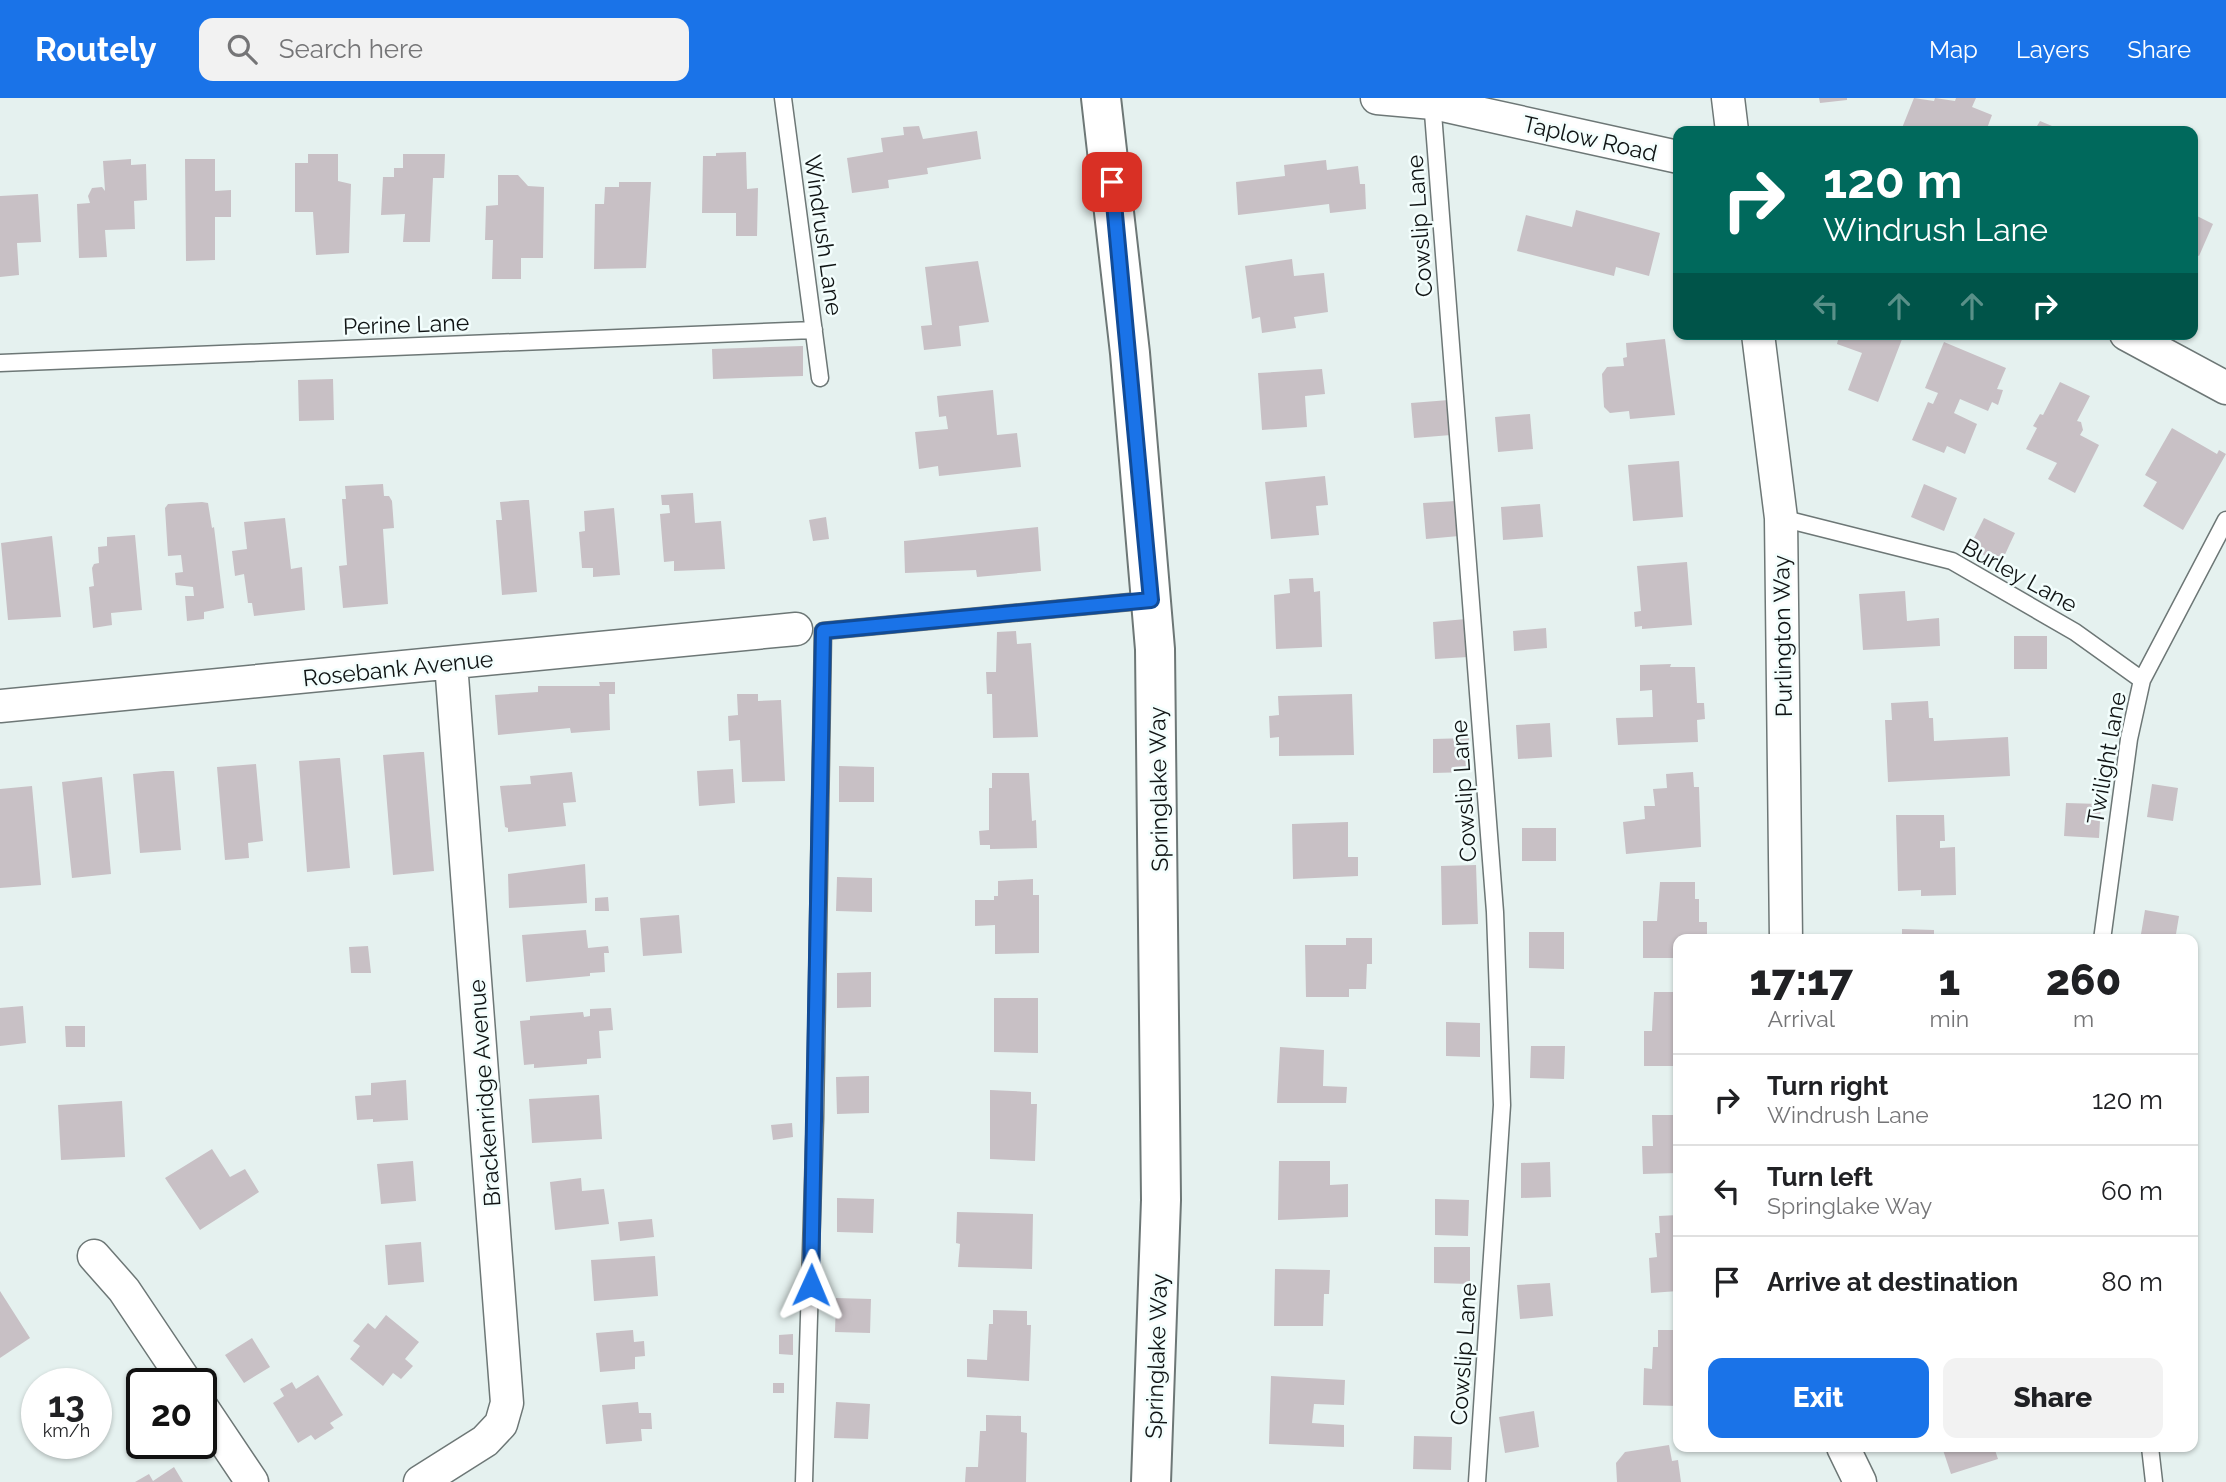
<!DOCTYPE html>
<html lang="en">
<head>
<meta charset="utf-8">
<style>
  body { margin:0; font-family:Raleway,sans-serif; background:#f2f2f2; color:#202124; height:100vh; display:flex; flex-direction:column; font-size:26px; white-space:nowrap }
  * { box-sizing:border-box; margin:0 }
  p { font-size:23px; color:#757577 }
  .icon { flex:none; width:38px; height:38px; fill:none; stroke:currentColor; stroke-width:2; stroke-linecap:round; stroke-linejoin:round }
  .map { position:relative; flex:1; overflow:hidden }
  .sheet { position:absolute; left:1673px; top:836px; width:525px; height:518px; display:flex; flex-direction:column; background:#fff; border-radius:14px; box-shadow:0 2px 5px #0004 }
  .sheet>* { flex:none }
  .top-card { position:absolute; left:1673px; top:28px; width:525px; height:214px; border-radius:14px; box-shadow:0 2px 5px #0004; background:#00695c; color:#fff; overflow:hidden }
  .speed { position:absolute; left:21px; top:1270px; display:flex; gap:14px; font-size:35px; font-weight:700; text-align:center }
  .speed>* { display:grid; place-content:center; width:91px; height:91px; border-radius:50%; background:#fff; box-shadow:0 2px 5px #0004; line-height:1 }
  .speed small { font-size:18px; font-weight:400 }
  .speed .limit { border:4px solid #111; border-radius:10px; background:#fff; color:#111 }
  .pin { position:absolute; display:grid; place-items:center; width:60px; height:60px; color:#fff; margin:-30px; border-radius:14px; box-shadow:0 4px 10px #0006 }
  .me { position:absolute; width:77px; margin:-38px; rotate:1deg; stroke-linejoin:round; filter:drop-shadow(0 0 5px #0008) }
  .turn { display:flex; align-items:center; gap:24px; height:147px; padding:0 35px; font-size:32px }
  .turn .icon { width:91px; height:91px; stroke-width:2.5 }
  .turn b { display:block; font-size:49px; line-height:60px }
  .lanes { display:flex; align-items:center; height:66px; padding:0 35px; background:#0003; justify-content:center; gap:35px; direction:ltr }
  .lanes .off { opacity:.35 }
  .eta { display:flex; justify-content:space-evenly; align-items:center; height:119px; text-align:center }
  .eta b { font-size:42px; font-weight:800; line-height:49px }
  .action { display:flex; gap:14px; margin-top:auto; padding:14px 35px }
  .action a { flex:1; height:80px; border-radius:14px; background:#1a73e8; color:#fff; font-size:28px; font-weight:800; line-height:80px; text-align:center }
  .action a+a { background:#f2f2f2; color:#202124 }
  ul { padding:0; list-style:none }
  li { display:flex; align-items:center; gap:21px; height:91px; padding:0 35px; border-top:2px solid #e0e0e0 }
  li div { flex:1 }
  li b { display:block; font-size:26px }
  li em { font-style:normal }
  header { display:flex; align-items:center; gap:42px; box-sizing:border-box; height:98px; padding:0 35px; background:#1a73e8; color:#fff }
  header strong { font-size:33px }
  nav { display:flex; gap:38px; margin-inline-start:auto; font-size:24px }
  .search { width:490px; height:63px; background:#f2f2f2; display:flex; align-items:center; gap:18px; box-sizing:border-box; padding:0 24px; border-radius:14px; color:#757577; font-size:26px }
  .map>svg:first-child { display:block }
</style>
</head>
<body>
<header>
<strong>Routely</strong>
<div class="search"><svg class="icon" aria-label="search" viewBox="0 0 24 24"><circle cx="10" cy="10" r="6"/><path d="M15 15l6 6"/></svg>Search here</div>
<nav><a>Map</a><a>Layers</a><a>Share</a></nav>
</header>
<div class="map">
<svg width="2226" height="1384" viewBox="0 0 2226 1384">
  <rect width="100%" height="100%" fill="#e5f1ef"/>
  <path fill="#c8c0c5" d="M1819 0H1847V2L1820 5Z
    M1914 0 1934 3 1935 0 1955 3 1956 0H1976L1972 9 1992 17 1986 33H1912L1902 30Z
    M2040 23 2064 33H2034Z
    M919 28 923 41 977 33 981 61 927 70 928 76 888 82 889 90 852 95 847 60 883 54 881 40 904 37 903 29Z
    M746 54 747 91 758 90 757 138H736V115H702L703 58H716V55Z
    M308 56H338V83L351 86 349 155 316 157 313 114H295V65H308Z
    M403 56H445L444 80H433L430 144H403L405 116 381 117 383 79H394V70H403Z
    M131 61V67L146 66 147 102 134 103 135 131 105 132 107 159 79 160 77 106 90 105 88 98 92 90 102 89 105 93 103 63Z
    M185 61H215V93L231 92V119H215V162L186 163Z
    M1326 62 1327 72 1358 68 1360 86H1365L1366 111 1330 115 1329 106 1238 117 1236 84 1285 78 1284 67Z
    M498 77H518L528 88 544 89 543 160H521V181H492L493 142H485L486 108 498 107Z
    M619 84H651L646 170 594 171 595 106H604L605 89H619Z
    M38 96 41 144 17 145 19 177 0 179V98Z
    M1576 112 1660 135 1649 178 1616 169 1614 178 1517 153 1526 117 1572 129Z
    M2193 116 2213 126 2199 158 2193 155Z
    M1292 161 1294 178 1324 175 1328 214 1294 219 1296 230 1262 235 1260 219 1252 221 1245 168Z
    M978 163 989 224 959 228 961 248 924 252 921 228 932 227 925 169Z
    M1824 236H1904L1878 304 1848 292 1862 255 1837 246 1838 242Z
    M1665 241 1675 317 1630 321 1629 313 1610 315 1604 309 1602 276 1607 269 1624 268 1623 260 1627 259 1626 245Z
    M1944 244 2006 270 1997 291 2003 292 1998 307 1992 304 1988 313 1960 301 1954 315 1977 326 1965 356 1947 348 1944 355 1912 342 1928 304 1933 306 1938 295 1925 290Z
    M803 248V278L713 281 712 251Z
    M1322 271 1325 296 1305 298 1307 329 1262 332 1258 275Z
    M333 281 334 322 299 323 298 282Z
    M2060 284 2090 298 2077 323 2081 324 2083 332 2080 337 2099 347 2075 395 2048 381 2057 365 2026 351 2037 330 2033 328 2040 316 2043 317Z
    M993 292 997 337 1017 335 1021 369 939 378 938 368 919 371 915 334 948 331 946 318 939 319 937 298Z
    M1449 302 1451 337 1414 340 1411 305Z
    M1530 316 1533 351 1498 354 1495 319Z
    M2172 330 2217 356 2219 352 2226 356 2183 432 2143 408 2157 384 2145 377Z
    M1679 363 1683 419 1633 423 1628 367Z
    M1325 378 1328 407 1316 408 1319 437 1271 441 1265 384Z
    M383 386 384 398H389L392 403 394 430 383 431 388 506 343 510 339 468 347 467 342 401H346L345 388Z
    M1924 386 1957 400 1944 433 1911 419Z
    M693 395 695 425 721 423 725 471 674 473V463L664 464 660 416 670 415 669 407H662L661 397Z
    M524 402H529L537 494 502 497 496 422H502L500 404Z
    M1456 403 1459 438 1426 441 1423 405Z
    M202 404 208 405 212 430 214 429 224 510 204 514V521L187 523 185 498H194L193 489 176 487 175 475 183 474 181 457 168 458 165 410 168 406Z
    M1540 406 1543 439 1503 442 1501 409Z
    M614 410 620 477 593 479V470H582L579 434 585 433 584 413Z
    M826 419 829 441 813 443 809 422Z
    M285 420 291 471 302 469 305 512 254 518 252 505H248L244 476 235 478 232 453 247 451 244 424Z
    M1984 420 2015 435 2001 465 1969 450Z
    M1038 429 1041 473 977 479 976 472 905 475 904 443Z
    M135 437 142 512 111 515 112 527 93 530 89 489 94 488 92 470 94 466 99 465 98 449 107 448V439Z
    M52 438 61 519 8 522 1 445Z
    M1687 464 1692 527 1642 531V528L1635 529 1634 514 1641 513 1637 468Z
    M1313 480 1314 494 1320 493 1322 549 1276 551 1274 497 1290 495 1289 481Z
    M1905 493 1907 523 1939 520 1940 548 1863 552 1859 496Z
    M1466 521 1468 559 1435 561 1433 524Z
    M1546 530 1547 550 1514 553 1513 533Z
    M1016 533 1017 546 1031 545 1038 639 993 640 992 596H987L986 574H996L997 534Z
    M2014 538H2047V571H2014Z
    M1671 566 1670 569H1695L1697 605H1704L1705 621 1697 622 1698 644 1618 647 1616 620 1653 619 1652 592 1640 593V567Z
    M599 584H615V596H609L610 632 571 635 570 630 498 637 495 597 538 594V588H600Z
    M737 596H758V603L781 602 785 683 742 684 740 642 729 643 728 618 738 617Z
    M1352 596 1354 657 1279 658V639L1270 640 1269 618 1279 617 1278 598Z
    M1928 603 1929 620H1933L1934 643 2008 639 2010 678 1888 684 1885 622H1892L1891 605Z
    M1550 625 1552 659 1518 661 1516 627Z
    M1469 640 1470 674 1433 675V641Z
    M420 654H424L434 773 393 777 383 657Z
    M338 660H340L350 770 307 774 299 663Z
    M256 666 263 743 248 745 249 760 225 762 217 669Z
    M839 668 874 669V704H839Z
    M733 671 735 705 699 708 697 673Z
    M164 673H174L181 752 140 755 133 676Z
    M572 674 576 704 563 705 566 728 508 734V730L505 729 500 688 531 686 530 678Z
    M1693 674 1694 689H1699L1701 749 1626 756 1623 724 1645 721 1644 708H1655L1653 691 1667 690 1666 676Z
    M992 675H1029L1032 723 1036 722 1037 750 990 751V747H980L979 733 989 732V690H992Z
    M102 679 111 776 72 780 62 684Z
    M2152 686 2178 690 2173 723 2147 719Z
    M32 688 41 787 0 790V691Z
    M2066 705 2101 706 2099 740 2064 738Z
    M1896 717H1944L1945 743H1940V750L1955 749 1956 797 1921 798V792L1898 793Z
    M1348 724V759H1358V778L1293 781 1292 726Z
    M1522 730H1556V763H1522Z
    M585 766 587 805 509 810 508 776Z
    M1476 767 1478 826 1442 827 1441 768Z
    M837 779 872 780V814L836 813Z
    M1033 781V797H1039V855L995 856V827L975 828V802H994V798H998V783Z
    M1660 784H1695V801H1699V824H1707V837L1699 838V842H1678V860H1643V823H1657Z
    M608 799 609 813H595V800Z
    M2145 812 2179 818 2175 842H2140Z
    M679 817 682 855 643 858 640 820Z
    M1902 831 1934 832V842H1902Z
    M586 832 588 850 608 848 609 855H604L605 874 590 875V878L526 884 522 837Z
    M1529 834H1564V871L1529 870Z
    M1346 840H1372V866H1367L1366 891H1349V899H1306L1305 847H1346Z
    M368 848 371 875H351L349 849Z
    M871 874V909L837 910V875Z
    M1654 894H1678V968H1644V933H1652Z
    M994 900H1038V955L994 954Z
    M23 908 26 945 0 948V910Z
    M611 910 613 932 599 933 601 960 587 961V966L534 970V966L524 967 520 923 530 922V918L583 914 584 919 590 918V911Z
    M1446 924 1480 925V959L1446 958Z
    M65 928H85V949H66Z
    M1531 948H1565L1564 981 1530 980Z
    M1280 949 1324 952 1323 988 1347 989 1346 1005H1277Z
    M869 978V1015L837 1016 836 979Z
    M406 982 408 1022 373 1024V1021L357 1022 355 998 371 997V985Z
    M990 992 1031 994V1006H1037L1035 1063 990 1061Z
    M599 997 602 1041 532 1045 529 1001Z
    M122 1003 125 1059 61 1062 58 1007Z
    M1652 1017H1678V1075L1643 1076 1642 1048H1653Z
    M792 1025 793 1039 773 1042 771 1027Z
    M212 1051 230 1079 245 1071 259 1094 200 1132 165 1080Z
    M413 1063 416 1103 381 1106 377 1066Z
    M1279 1063H1330V1087L1348 1086V1119L1278 1122Z
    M1550 1064 1551 1099 1521 1100V1065Z
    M581 1080 582 1093 604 1091 609 1126 555 1132 550 1084Z
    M837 1100 874 1101 873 1135 837 1134Z
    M1435 1101 1469 1102 1468 1138 1435 1137Z
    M957 1114 1033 1116 1032 1171 958 1169 960 1146 956 1145Z
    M1678 1117V1193L1651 1195 1649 1160 1657 1159 1655 1135H1660L1659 1118Z
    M652 1121 654 1139 620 1143 618 1124Z
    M421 1144 424 1184 388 1187 385 1147Z
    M1434 1149H1470V1186L1434 1185Z
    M655 1158 658 1198 594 1203 591 1162Z
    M1275 1171 1330 1172 1329 1196H1324L1323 1228H1274Z
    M1550 1185 1553 1218 1520 1221 1517 1187Z
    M0 1193 30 1240 0 1260Z
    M836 1200 871 1201 870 1235 835 1234Z
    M993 1212 1027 1213V1227H1031L1029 1283 967 1279V1261L987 1262 989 1226H993Z
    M386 1217 419 1244 405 1261 413 1268 401 1281 393 1275 383 1288 350 1261 360 1248 353 1243 368 1225 375 1231Z
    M633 1232 634 1244 644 1243 645 1258 635 1259V1271L600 1274 596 1235Z
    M1658 1232H1678V1308L1643 1307 1644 1270 1652 1271 1653 1249H1658Z
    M793 1236V1257L779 1256V1237Z
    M252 1240 270 1269 244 1285 225 1257Z
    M318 1277 343 1317 330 1325 334 1330 315 1342 311 1337 298 1345 273 1305 284 1298 280 1291 292 1284 296 1291Z
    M1271 1278 1345 1282 1344 1307 1314 1306 1312 1325 1344 1327V1349L1269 1346Z
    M773 1285H784V1295H773Z
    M638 1304 639 1315H651L652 1331H641L642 1343 606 1346 602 1307Z
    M836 1304 870 1306 868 1341 834 1340Z
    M1534 1313 1539 1349 1505 1355 1499 1319Z
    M986 1317 1021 1318V1334L1027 1335 1026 1384H965L966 1369H978L980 1333H986Z
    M1414 1338 1452 1339 1451 1372 1413 1371Z
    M1669 1347 1672 1363 1678 1362 1681 1384H1617L1616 1365 1625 1354Z
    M1942 1349H1994L1998 1361 1951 1376Z
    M174 1369 183 1384H135L149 1376 153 1383Z"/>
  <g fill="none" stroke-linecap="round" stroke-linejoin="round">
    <g stroke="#6d7776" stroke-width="19">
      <path id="service" d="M783 0 820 280
        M1432 2 1495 814 1502 1007 1477 1384
        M0 265 814 232
        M1781 420 1952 463 2075 534 2142 582
        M2102 842 2129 641 2142 582 2226 422
        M2150 1349 2154 1384
        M804 1384 815 1020 823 533 1151 502"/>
    </g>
    <g stroke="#6d7776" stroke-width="35">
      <path id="minor" d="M1377 0 1433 5 1678 59
        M1728 0 1732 33
        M1758 236 1781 420 1786 842
        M2126 236 2226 290
        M0 608 796 531
        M94 1158 124 1192 187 1286
        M201 1308 252 1384
        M1843 1349 1860 1384
        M420 1384 485 1343 501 1326 507 1305 451 565"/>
    </g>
    <g stroke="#6d7776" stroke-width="42">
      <path id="tertiary" d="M1101 0 1130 255 1155 551 1161 1102 1151 1384"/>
    </g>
    <use href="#service" stroke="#fff" stroke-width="16"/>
    <use href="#minor" stroke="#fff" stroke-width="32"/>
    <use href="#tertiary" stroke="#fff" stroke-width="38"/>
  </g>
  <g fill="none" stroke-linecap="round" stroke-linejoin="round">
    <g stroke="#114b97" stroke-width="18">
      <path id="route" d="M811 1187 823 533 1151 502 1112 84"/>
    </g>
    <use href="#route" stroke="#1a73e8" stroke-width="12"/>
  </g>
  <g text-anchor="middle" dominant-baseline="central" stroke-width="5" stroke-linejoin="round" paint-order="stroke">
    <g font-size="23" fill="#101414" stroke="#f3fefd">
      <text transform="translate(1590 40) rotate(13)">Taplow Road</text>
      <text transform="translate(1419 128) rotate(-94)">Cowslip Lane</text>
      <text transform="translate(824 137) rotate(82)">Windrush Lane</text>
      <text transform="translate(406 226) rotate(-2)">Perine Lane</text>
      <text transform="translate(2020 477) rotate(29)">Burley Lane</text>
      <text transform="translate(1782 538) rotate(-91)">Purlington Way</text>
      <text transform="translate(398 570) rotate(-6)">Rosebank Avenue</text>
      <text transform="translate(2106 660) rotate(-80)">Twilight lane</text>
      <text transform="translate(1158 691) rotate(-91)">Springlake Way</text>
      <text transform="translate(1463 693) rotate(-94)">Cowslip Lane</text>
      <text transform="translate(484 995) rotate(-94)">Brackenridge Avenue</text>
      <text transform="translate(1463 1256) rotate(-86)">Cowslip Lane</text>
      <text transform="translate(1156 1258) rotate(-88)">Springlake Way</text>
    </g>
  </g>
</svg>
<div class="speed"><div>13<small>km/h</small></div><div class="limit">20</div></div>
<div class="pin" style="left:1112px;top:84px;background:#d93025"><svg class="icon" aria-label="arrive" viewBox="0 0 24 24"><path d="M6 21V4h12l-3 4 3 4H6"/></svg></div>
<svg class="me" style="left:811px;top:1187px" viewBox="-20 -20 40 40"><path d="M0-17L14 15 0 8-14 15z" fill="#1a73e8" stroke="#fff" stroke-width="4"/></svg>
<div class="top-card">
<div class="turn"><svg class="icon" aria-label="right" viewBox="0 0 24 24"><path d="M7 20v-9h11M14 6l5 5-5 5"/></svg><div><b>120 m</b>Windrush Lane</div></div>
<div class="lanes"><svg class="icon off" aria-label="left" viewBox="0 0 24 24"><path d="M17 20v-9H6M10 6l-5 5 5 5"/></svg><svg class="icon off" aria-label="ahead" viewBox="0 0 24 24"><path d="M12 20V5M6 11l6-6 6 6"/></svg><svg class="icon off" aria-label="ahead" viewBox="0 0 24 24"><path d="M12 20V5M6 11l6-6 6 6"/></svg><svg class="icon" aria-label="right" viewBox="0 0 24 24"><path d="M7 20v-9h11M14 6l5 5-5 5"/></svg></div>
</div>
<section class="sheet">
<div class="eta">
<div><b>17:17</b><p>Arrival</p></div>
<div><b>1</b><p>min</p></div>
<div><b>260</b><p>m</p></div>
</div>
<ul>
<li><svg class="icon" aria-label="right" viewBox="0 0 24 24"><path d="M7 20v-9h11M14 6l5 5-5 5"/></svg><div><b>Turn right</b><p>Windrush Lane</p></div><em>120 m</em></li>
<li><svg class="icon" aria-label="left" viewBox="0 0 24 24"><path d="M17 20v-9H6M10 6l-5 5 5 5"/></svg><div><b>Turn left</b><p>Springlake Way</p></div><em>60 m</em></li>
<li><svg class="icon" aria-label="arrive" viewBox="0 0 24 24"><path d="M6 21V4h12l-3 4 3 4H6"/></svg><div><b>Arrive at destination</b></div><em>80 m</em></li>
</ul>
<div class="action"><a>Exit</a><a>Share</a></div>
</section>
</div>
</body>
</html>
